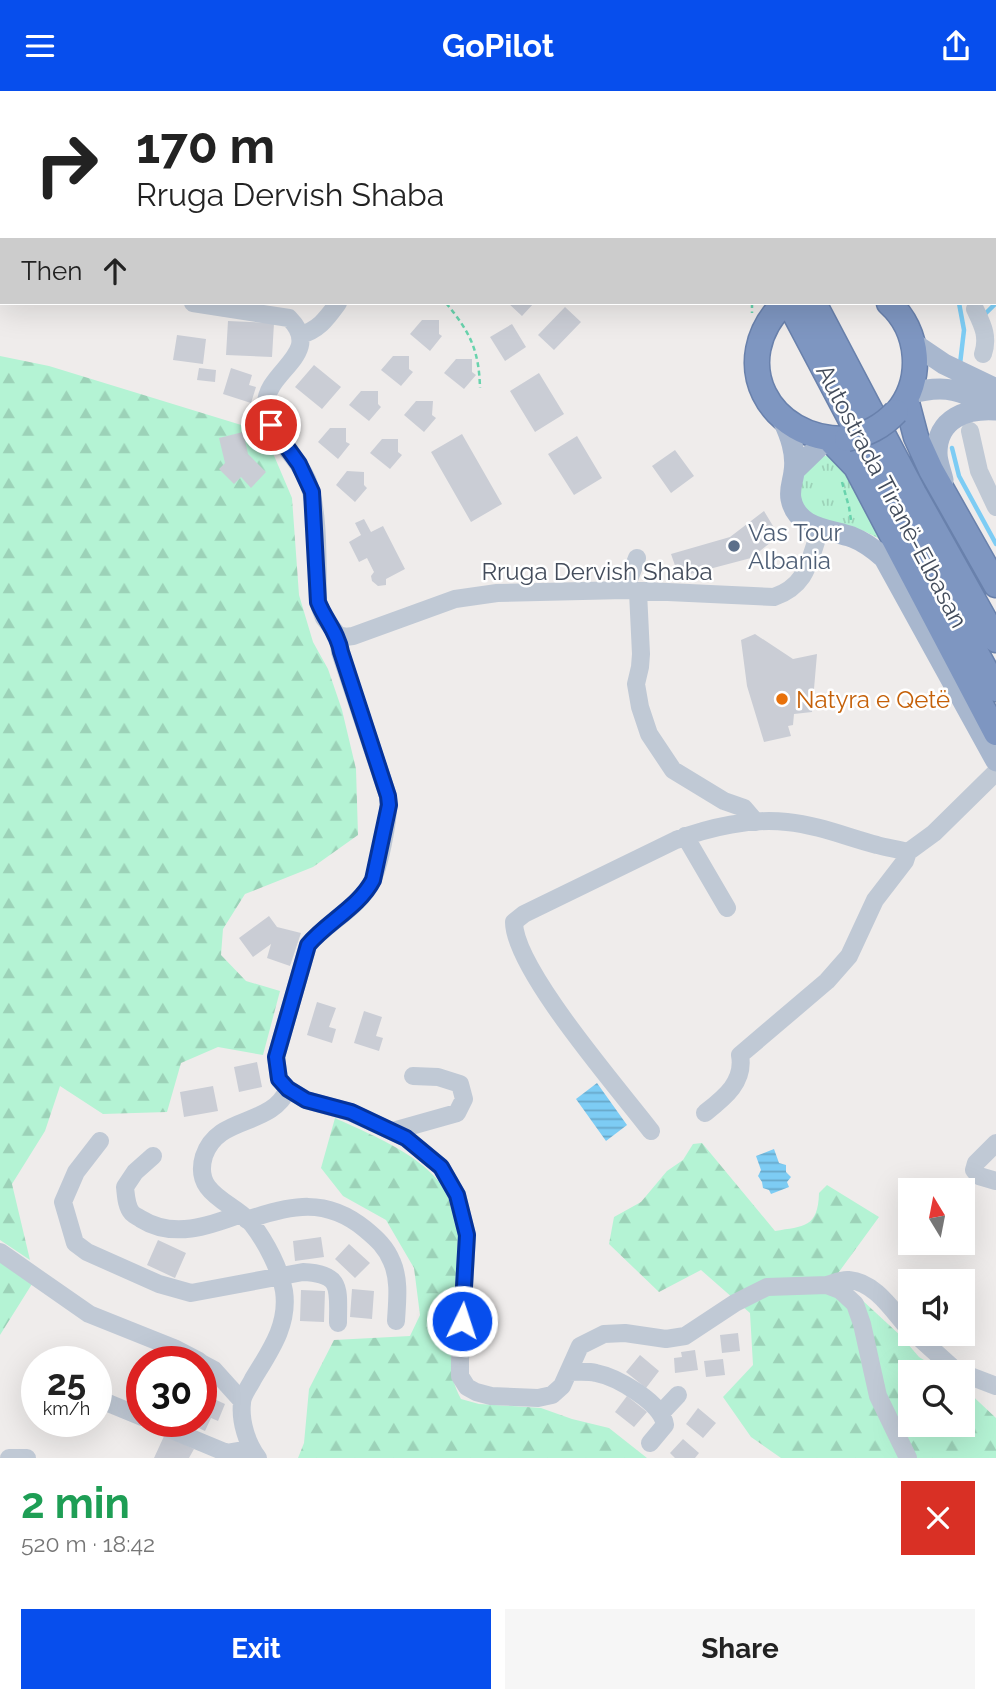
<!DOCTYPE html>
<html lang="en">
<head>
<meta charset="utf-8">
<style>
  body { margin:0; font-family:Raleway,sans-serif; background:#f6f6f6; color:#222; height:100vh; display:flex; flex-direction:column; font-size:26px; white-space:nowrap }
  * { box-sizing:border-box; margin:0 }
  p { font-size:23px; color:#767676 }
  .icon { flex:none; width:38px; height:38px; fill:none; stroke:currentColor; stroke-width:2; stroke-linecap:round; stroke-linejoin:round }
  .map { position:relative; height:1367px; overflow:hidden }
  .side { display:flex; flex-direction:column; background:#fff; flex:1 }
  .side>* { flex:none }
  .guide { position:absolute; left:0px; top:0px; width:998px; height:214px; box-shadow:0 7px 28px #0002; background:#fff; color:#222; overflow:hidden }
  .needle { width:46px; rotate:350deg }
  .tools { position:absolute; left:898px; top:1087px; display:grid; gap:14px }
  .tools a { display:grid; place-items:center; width:77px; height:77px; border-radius:0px; background:#fff; box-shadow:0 7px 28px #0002; font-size:35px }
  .speed { position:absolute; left:21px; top:1255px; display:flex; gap:14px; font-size:35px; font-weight:700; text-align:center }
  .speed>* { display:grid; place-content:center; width:91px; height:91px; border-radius:50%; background:#fff; box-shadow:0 7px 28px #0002; line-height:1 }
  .speed small { font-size:18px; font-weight:400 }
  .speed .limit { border:10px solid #d22; background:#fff; color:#111 }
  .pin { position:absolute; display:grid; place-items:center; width:60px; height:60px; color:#fff; margin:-30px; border:4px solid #fff; border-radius:50%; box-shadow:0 2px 7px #0007 }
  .me { position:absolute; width:77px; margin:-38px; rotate:4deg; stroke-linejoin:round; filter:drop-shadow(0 0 5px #0008) }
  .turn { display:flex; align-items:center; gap:24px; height:147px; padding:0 21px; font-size:32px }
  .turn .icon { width:91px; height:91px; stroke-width:2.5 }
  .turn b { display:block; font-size:49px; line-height:60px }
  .then { display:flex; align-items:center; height:66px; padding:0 21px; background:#0003; gap:14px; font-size:26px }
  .round { display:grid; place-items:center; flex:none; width:74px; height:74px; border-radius:0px; background:#f6f6f6 }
  .overview { display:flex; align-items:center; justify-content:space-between; height:119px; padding:0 21px }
  h1 { font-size:42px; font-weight:700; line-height:52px; color:#1e9e55 }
  .primary-button { display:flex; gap:14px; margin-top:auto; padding:14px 21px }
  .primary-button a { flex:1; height:80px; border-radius:0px; background:#074eed; color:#fff; font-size:28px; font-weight:700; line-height:80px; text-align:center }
  .primary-button a+a { background:#f6f6f6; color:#222 }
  header { display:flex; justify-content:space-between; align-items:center; height:91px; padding:0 21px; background:#074eed; color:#fff; font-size:32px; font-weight:700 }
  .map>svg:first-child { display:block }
</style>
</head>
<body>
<header><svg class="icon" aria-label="menu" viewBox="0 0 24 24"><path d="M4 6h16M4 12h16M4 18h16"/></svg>GoPilot<svg class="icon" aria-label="share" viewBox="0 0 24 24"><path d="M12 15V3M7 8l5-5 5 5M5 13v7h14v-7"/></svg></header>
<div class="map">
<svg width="996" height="1367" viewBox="0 0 996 1367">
  <defs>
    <pattern id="grass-tufts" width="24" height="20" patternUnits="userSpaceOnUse" patternTransform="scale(1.75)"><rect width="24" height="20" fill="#b4f3d4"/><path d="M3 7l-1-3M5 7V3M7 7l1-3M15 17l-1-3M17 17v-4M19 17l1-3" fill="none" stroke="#9cd2b8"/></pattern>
    <pattern id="forest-firs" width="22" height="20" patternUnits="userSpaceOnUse" patternTransform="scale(1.75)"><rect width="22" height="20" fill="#b4f3d4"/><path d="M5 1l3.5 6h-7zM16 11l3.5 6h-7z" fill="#9cd2b8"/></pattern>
    <pattern id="water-rules" width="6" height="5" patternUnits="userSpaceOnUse" patternTransform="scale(1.75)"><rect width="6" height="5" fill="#7dccf4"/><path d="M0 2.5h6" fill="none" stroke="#68a8c9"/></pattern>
  </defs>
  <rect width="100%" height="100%" fill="#efeceb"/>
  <path fill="url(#grass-tufts)" d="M821 365H831L840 369 893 460 880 448 864 440 821 430 801 416C797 388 802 385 821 365Z"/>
  <path fill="url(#forest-firs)" d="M0 265 49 275 264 341 292 407 299 504 313 551 328 578 342 619 356 678 358 744 313 776 245 803 223 838 221 864 246 890 280 900 263 964 218 956 181 972 167 1021 103 1023 60 995 45 1040 12 1093 30 1169 0 1149Z
    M335 1027C378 1047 443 1071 456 1123 464 1153 455 1204 453 1235 452 1263 447 1283 461 1308L479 1313 541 1317 572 1328 609 1337 647 1367H298L304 1352 309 1298 334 1249 410 1245 420 1224 414 1177 386 1129 343 1105 321 1077Z
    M702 1052 775 1140C804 1135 818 1137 819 1102L827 1094 879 1126 836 1185 901 1245 919 1266 944 1281H910V1334H962L963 1296 996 1327V1367H781L751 1346 723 1306 753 1274 750 1222 701 1179 659 1201 609 1153 614 1126 641 1111 667 1080 683 1069 693 1053Z
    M0 1169 32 1193 0 1244Z"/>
  <path fill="url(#water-rules)" d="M597 992 627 1034 606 1050 576 1008Z
    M774 1058 779 1072 786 1074V1081L791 1086 787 1091 789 1096 771 1103 769 1099 763 1097 762 1091 758 1085 761 1079 756 1065Z"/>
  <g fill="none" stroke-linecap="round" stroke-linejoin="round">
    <path stroke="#7dccf4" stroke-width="4.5" d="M779 0 781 2
      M959 212 964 239 960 273
      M985 223 996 212
      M952 357 959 385 996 453"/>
  </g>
  <path fill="#cacdd5" d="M508 212H534L522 225Z
    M565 216 581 231 554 259 538 244Z
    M422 229H439V243L442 245 430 260 410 243Z
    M228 230 274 232 272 266 226 264Z
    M512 233 526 256 505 270 490 246Z
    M177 244 206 248 203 273 173 269Z
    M393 265H409V278L413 281 401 295 381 279Z
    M456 268H472V281L476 284 464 298 444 282Z
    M314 274 341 296 322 318 295 296Z
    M199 277 216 279 215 291 197 289Z
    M231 277 252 284 249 294 256 296 251 312 223 303Z
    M539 282 564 323 535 341 510 300Z
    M361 300H378V313L381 316 369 330 349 314Z
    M416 310H433L432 324 436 327 424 341 404 324Z
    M330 337H346V351L350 353 338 368 318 351Z
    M243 341 248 363 266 381 251 397 241 386 234 393 219 378 225 372 219 347Z
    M462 343 502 413 471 431 431 361Z
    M577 345 602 387 574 404 548 363Z
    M382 348H398V361L402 364 390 378 370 362Z
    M675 359 694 385 671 402 652 375Z
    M347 380 364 381V394L367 397 355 411 336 394Z
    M764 420 779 445 751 467 679 486 671 463 730 446Z
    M364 428 371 441 383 435 405 478 386 488V494L378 495 372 490 371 485 374 481 367 467 359 471 349 451 361 444 355 432Z
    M755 543 793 568 817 563 812 621 794 623 793 634 788 635 791 645 764 651 747 595 741 549Z
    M269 825 277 836 301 842 290 875 267 867 271 853 253 866 239 847Z
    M317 911 336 917 329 936 336 938 332 952 307 944Z
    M364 920 382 926 376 945 383 947 379 960 354 952Z
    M257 971 262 996 239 1001 234 976Z
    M213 995 218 1020 184 1026 180 1001Z
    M321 1146 324 1166 295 1170 293 1150Z
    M158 1149 186 1162 175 1187 147 1174Z
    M349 1153 370 1172 355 1187 335 1168Z
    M352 1198 374 1200 372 1228 350 1226Z
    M301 1199 325 1200 324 1231 300 1230Z
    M738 1242 740 1260 722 1262 720 1244Z
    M695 1259 698 1279 675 1282 674 1267 682 1266 681 1261Z
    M640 1264 659 1280 646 1297 626 1281Z
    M723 1268 725 1284 706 1286 704 1270Z
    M201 1302 225 1313 218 1330 211 1327 205 1340 184 1330H201Z
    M627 1305 647 1321 634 1336 615 1321Z
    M698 1317 716 1332 703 1347 686 1333Z
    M165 1343 194 1358 189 1367H154Z
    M683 1348 699 1362 695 1367H675L670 1362Z"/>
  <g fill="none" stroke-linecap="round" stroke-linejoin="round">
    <g stroke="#6981ac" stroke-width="27">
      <path id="highway" d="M647 0 648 2
        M674 0 675 2
        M704 0 705 2
        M727 0 728 2
        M996 82V81
        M784 212C726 270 768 350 847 348
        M789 212 895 413 996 598
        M814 212 914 402 996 549
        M889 212C920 240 924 289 897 321
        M906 308 916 346 931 379 996 494
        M830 349 856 376 996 642"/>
    </g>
    <path stroke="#69d3ad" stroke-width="2.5" stroke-dasharray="5 3.5" stroke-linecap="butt" d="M446 212C470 241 479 259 480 297
      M752 212V222
      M917 212 918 213
      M842 391 849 416 851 429"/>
    <path stroke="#c0c9d5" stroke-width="18" d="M50 0 63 2
      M95 2 96 0
      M996 15V14
      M0 127 2 126
      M193 212 289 227C325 263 265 280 266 314 267 344 296 363 307 388 320 420 317 476 318 511L324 527 338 544
      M975 218C982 233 989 245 983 263
      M300 244C319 239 327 227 338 212
      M970 340 979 380 996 416
      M625 499 637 467
      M638 501 641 563 640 576 636 593 640 616 649 643 673 679 724 710 744 717 756 731
      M338 544 340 561 388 705C390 724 379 784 367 799 351 821 325 834 308 854L276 966 279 988 288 998 306 1009 350 1021 406 1047 441 1076 457 1104 467 1144 460 1270V1285L467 1296 476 1301 491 1305 538 1307 552 1304 562 1295 580 1255 604 1243 625 1242 666 1248 685 1245 735 1212 767 1196 827 1194 840 1199 855 1213 862 1233 878 1305 908 1367
      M338 544 345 546 353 545 455 508 497 502 625 499 774 506C808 494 809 469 820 439
      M685 745 727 817
      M705 1022C724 1007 745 991 740 964L827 890 849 865 875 809 905 770 908 761
      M393 1040 457 1022 464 1008 460 993 438 986 413 985
      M651 1040C619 998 514 878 514 831L524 823 676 749C710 736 751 727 787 731 818 734 847 746 877 754 887 757 898 758 908 761L934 742 996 681
      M100 1050 76 1081 63 1111 75 1152 87 1161 159 1193 191 1202 303 1181C343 1183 338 1198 338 1232
      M996 1052 976 1072 974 1079 979 1085 996 1090
      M153 1065 135 1081 125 1096C126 1104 126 1115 132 1122 135 1125 138 1126 141 1128 173 1148 209 1135 241 1123
      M247 1129C291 1114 326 1106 365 1138 377 1148 386 1156 392 1171 400 1189 397 1211 396 1230
      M0 1161 89 1223 174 1257 199 1270
      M827 1194C834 1192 842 1188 849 1189 876 1191 894 1222 910 1239
      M914 1242 955 1279 961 1281
      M201 1272 214 1279 242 1310
      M569 1281C578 1281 588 1280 596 1282 617 1286 662 1312 665 1334L650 1352
      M962 1282 996 1295
      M96 1307 142 1326
      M661 1322 678 1304
      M150 1330 227 1362 251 1358
      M9 1367H27
      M258 1367C247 1353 240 1330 242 1312 242 1304 250 1295 253 1288 270 1260 289 1234 284 1200 280 1178 266 1151 252 1133 234 1111 192 1104 204 1065 218 1023 271 1037 288 998"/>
    <path stroke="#a8b7ce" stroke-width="21" d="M913 252 944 273 996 298
      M909 303C947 292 962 300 996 317
      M782 327C790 344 797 362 794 381 793 390 789 398 791 408 797 438 829 438 852 446 865 451 874 458 884 467L996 670
      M794 380 826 349
      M943 389C941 380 937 371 937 362 937 327 967 317 996 319"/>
    <use href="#highway" stroke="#7e96c1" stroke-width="24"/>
    <g stroke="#6981ac" stroke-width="27" stroke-linecap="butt">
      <path id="highway-bridge" d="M847 348C867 343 882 336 896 321"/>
    </g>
    <use href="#highway-bridge" stroke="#7e96c1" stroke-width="24"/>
  </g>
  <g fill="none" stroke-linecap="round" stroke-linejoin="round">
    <g stroke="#05339a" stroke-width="18">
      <path id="route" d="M271 334 299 373 312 401 318 511C325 529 338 542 341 561L388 705 389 714 373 789C359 816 327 831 308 854L276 966 279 988 288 998 306 1009 351 1021 406 1047 441 1076 457 1104 467 1144 462 1230"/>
    </g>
    <use href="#route" stroke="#074eed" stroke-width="12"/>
  </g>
  <circle fill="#5c6f8a" stroke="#fff" stroke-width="2.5" cx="734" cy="455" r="7"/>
  <circle fill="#e8710a" stroke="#fff" stroke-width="2.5" cx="782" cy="608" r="7"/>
  <g text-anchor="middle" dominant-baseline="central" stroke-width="5" stroke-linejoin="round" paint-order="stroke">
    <g font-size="24" fill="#434c5b" stroke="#fff">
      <text transform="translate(892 405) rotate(62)">Autostrada Tiranë-Elbasan</text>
      <text x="597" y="480">Rruga Dervish Shaba</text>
    </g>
    <g font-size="24" fill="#4e5e75" stroke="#fff" text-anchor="start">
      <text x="748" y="441">Vas Tour<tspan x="748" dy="28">Albania</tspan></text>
    </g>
    <g font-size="24" fill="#c56008" stroke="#fff" text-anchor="start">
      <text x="796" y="608">Natyra e Qetë</text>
    </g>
  </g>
</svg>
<div class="tools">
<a><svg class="needle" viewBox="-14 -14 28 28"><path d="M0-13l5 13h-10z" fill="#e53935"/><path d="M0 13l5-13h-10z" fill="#767676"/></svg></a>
<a><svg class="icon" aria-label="sound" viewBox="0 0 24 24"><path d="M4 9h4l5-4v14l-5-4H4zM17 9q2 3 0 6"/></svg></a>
<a><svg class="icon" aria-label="search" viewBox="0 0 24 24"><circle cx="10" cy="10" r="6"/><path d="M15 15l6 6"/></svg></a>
</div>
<div class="speed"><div>25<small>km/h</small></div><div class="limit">30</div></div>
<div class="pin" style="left:271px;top:334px;background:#d93025"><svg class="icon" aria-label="arrive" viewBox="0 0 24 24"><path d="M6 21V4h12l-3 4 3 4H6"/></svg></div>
<svg class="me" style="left:462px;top:1230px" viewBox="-20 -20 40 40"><circle r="17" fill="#074eed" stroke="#fff" stroke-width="3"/><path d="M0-11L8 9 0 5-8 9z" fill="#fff"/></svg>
<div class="guide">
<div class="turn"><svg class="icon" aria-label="right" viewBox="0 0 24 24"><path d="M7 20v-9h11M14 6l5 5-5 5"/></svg><div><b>170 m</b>Rruga Dervish Shaba</div></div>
<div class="then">Then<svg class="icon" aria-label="ahead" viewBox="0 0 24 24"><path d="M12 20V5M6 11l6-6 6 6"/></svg></div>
</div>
</div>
<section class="side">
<div class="overview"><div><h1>2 min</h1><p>520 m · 18:42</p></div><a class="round" style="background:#d93025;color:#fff"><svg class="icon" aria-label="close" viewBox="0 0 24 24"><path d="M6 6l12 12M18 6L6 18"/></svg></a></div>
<div class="primary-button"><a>Exit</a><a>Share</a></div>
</section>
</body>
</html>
